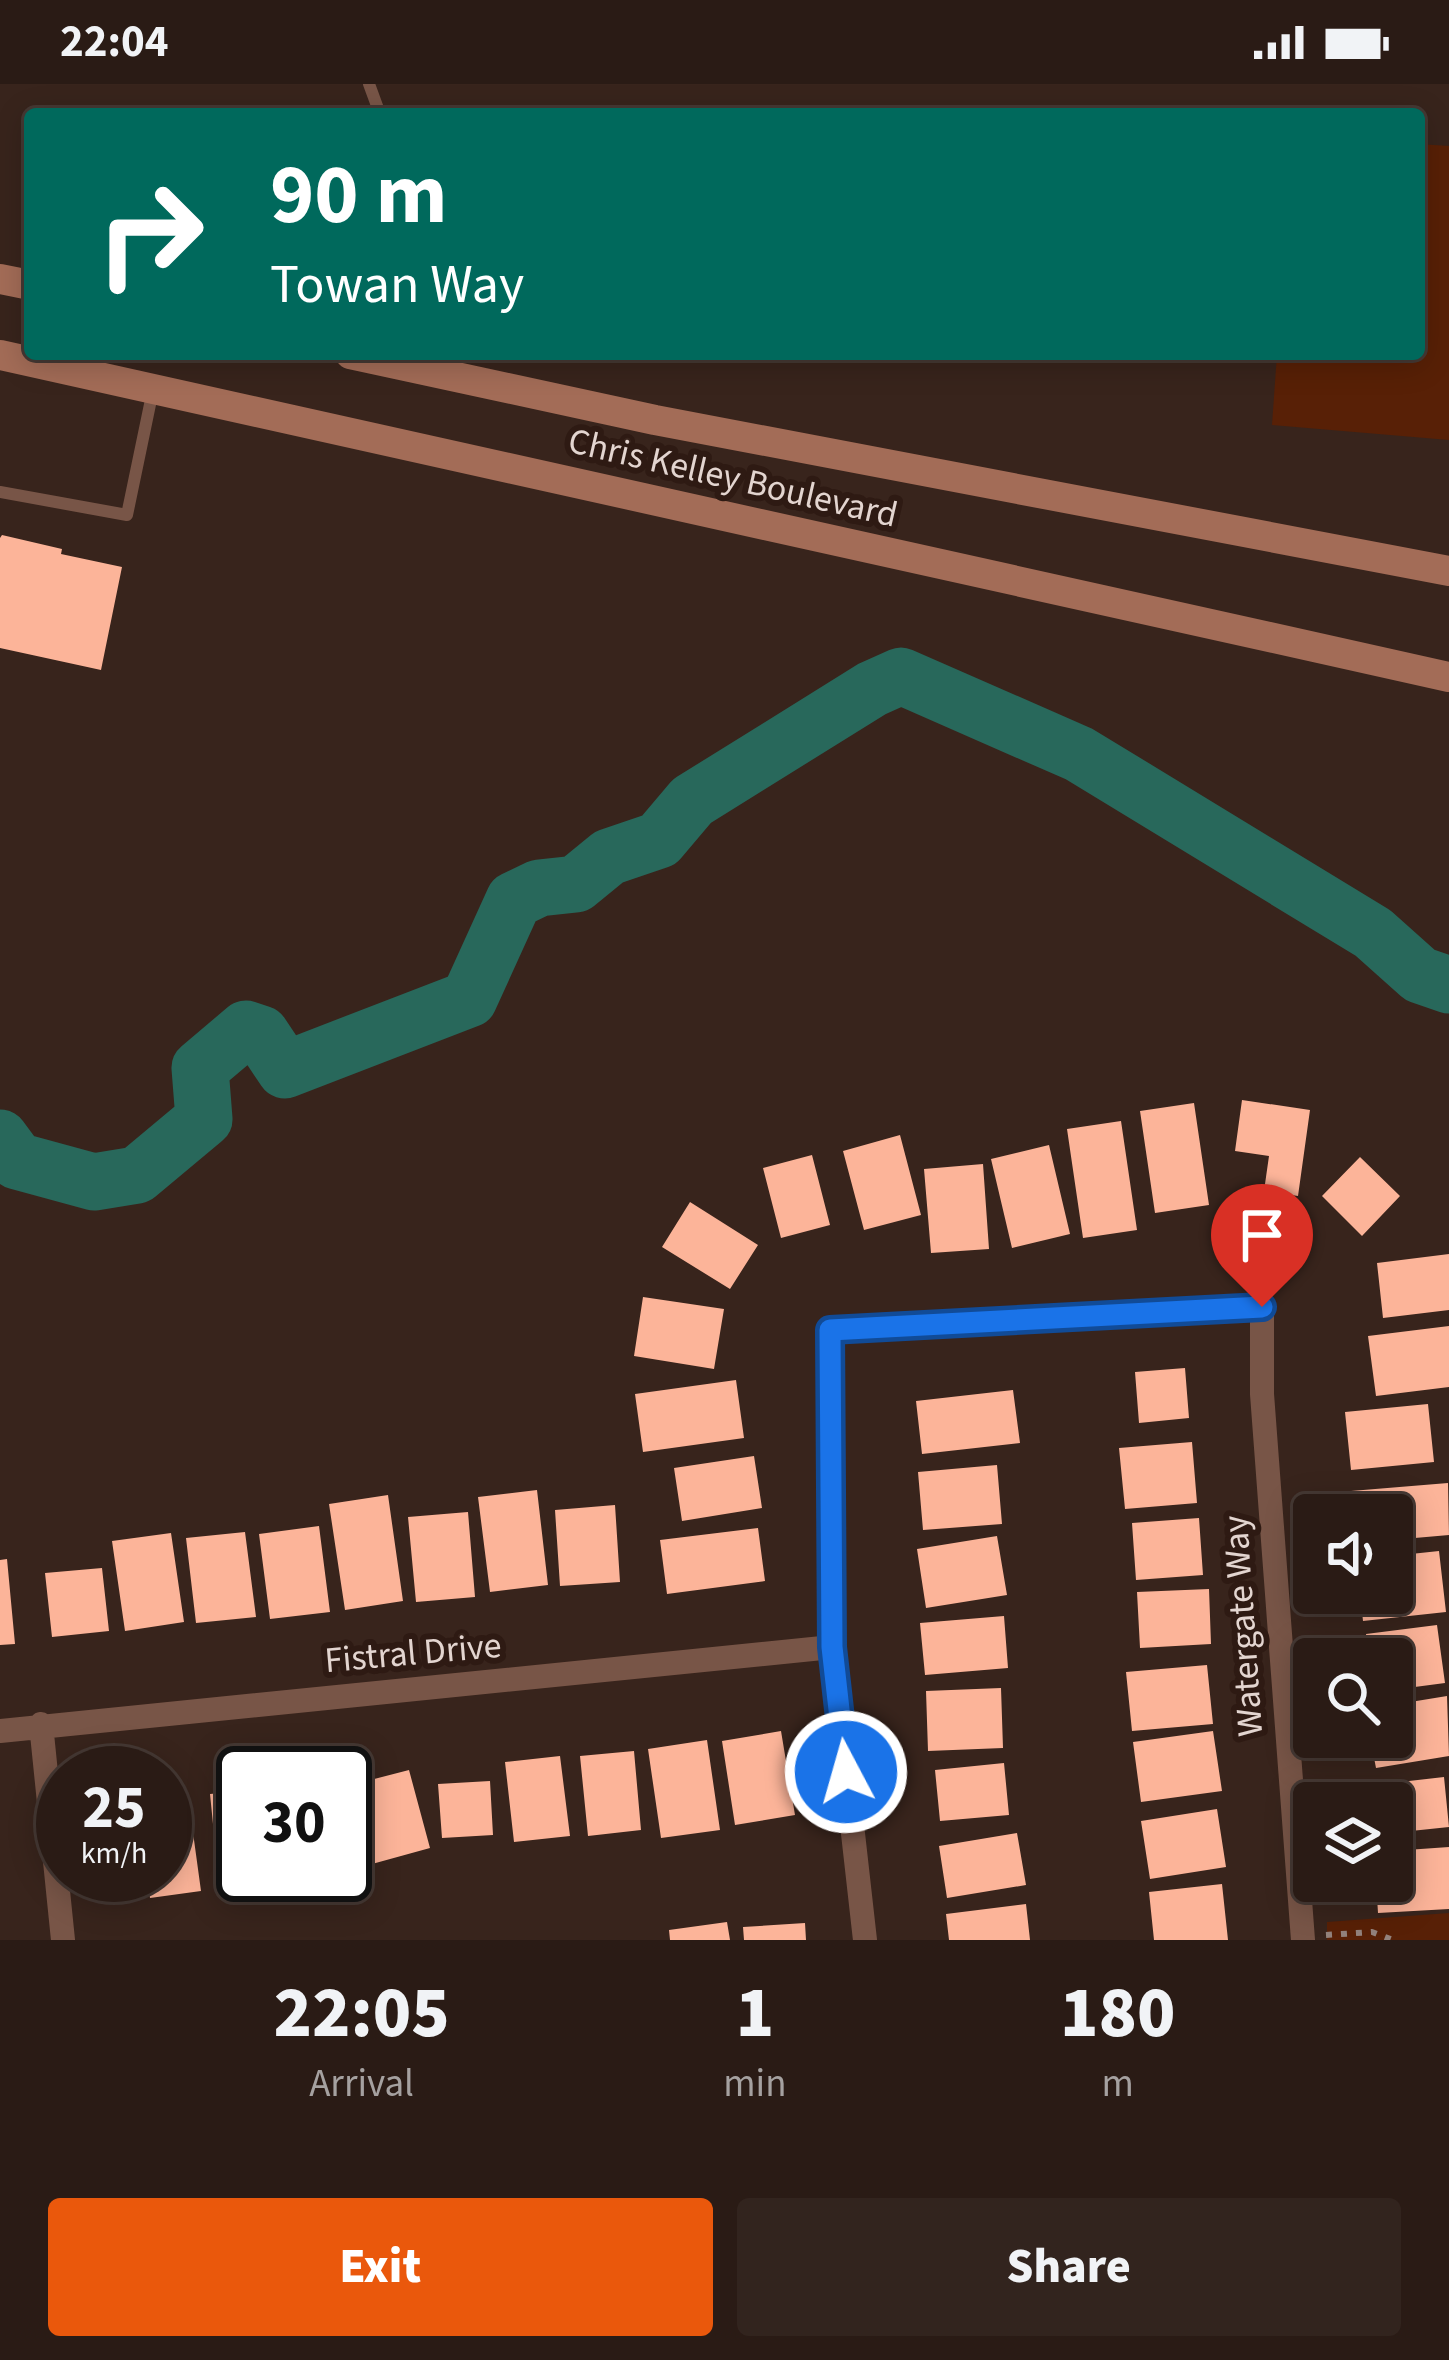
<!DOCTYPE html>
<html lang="en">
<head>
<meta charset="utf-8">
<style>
  body { margin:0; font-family:"Source Sans 3",sans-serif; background:#32241e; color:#f1f3f6; height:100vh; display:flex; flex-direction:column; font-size:45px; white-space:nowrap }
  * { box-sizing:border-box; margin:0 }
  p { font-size:39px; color:#a5a1a0 }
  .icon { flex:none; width:66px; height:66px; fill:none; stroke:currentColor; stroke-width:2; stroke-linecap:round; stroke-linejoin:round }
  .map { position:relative; height:1856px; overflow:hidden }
  .side { display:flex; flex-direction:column; background:#2a1b15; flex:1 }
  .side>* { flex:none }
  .top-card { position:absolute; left:24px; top:24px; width:1401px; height:252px; border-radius:12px; box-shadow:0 6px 30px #0003,0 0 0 3px #463934; background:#00695c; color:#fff; overflow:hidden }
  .tools { position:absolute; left:1293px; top:1410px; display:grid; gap:24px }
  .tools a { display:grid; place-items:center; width:120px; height:120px; border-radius:12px; background:#2a1b15; box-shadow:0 6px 30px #0003,0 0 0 3px #463934; font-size:60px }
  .speed { position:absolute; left:36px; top:1662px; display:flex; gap:24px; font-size:60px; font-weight:700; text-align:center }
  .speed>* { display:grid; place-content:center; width:156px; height:156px; border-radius:50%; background:#2a1b15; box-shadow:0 6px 30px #0003,0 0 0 3px #463934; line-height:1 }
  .speed small { font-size:30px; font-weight:400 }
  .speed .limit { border:6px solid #111; border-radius:18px; background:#fff; color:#111 }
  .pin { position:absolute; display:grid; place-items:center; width:102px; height:102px; color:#fff; margin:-123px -51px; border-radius:50% 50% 50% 0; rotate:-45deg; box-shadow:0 0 12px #0007 }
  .pin .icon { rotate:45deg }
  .me { position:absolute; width:132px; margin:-66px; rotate:354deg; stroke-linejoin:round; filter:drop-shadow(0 0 9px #0008) }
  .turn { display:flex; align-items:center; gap:42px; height:252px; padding:0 48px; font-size:54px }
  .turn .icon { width:156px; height:156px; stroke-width:2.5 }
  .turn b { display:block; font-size:84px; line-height:102px }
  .eta { display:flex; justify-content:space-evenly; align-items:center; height:204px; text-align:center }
  .eta b { font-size:72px; font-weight:800; line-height:84px }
  .primary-button { display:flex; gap:24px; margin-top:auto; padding:24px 48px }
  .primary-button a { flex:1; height:138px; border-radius:12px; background:#ea580c; color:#fff; font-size:48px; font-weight:800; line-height:138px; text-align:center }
  .primary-button a+a { background:#32241e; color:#f1f3f6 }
  .status { display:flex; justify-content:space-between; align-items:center; height:84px; padding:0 60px; background:#2a1b15; direction:ltr }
  .status svg { height:33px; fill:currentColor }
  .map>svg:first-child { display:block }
</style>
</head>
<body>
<div class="status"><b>22:04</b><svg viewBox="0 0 49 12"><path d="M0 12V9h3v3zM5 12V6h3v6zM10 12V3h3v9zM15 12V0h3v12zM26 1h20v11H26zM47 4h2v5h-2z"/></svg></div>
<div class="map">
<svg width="1449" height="1856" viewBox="0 0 1449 1856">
  <rect width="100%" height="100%" fill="#38241c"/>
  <path fill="#582006" d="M1419 60 1449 62V356L1272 341 1277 270H1419Z
    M1449 1829V1856H1327V1838Z"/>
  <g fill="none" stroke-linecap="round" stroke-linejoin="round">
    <path stroke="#28685b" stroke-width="57" d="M0 1054 17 1077 94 1098 137 1091 204 1035 200 984 246 945 261 950 285 986 469 915 514 816 539 804 576 800 609 773 659 756 692 717 872 605 901 592 1079 670 1373 849 1420 891 1449 901"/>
  </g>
  <path fill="#fcb499" d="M2 451 62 465 61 470 122 483 101 586 0 564V454Z
    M1242 1016 1310 1026 1298 1112 1264 1107 1269 1072 1235 1067Z
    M1194 1019 1209 1121 1155 1129 1140 1027Z
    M1121 1037 1137 1146 1083 1154 1067 1045Z
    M900 1051 921 1131 864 1146 843 1067Z
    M1049 1061 1070 1150 1012 1164 991 1075Z
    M812 1071 830 1141 781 1154 763 1084Z
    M1360 1073 1400 1112 1362 1152 1322 1112Z
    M983 1080 989 1165 931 1169 924 1085Z
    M690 1118 758 1161 730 1205 662 1163Z
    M1449 1170V1226L1383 1234 1377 1179Z
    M643 1213 724 1225 714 1285 634 1272Z
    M1449 1242V1303L1376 1312 1368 1252Z
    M1185 1284 1189 1334 1139 1339 1135 1288Z
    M736 1296 744 1354 643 1368 635 1310Z
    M1013 1306 1020 1359 922 1370 916 1317Z
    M1428 1320 1434 1378 1351 1386 1345 1328Z
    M1192 1358 1197 1419 1125 1425 1119 1364Z
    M754 1372 762 1424 682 1437 674 1384Z
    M997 1381 1002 1440 923 1446 918 1388Z
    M1448 1399 1449 1451 1392 1456V1431H1353L1351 1407Z
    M537 1406 548 1501 490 1508 478 1413Z
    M388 1411 403 1517 345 1526 329 1420Z
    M615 1421 620 1498 560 1502 555 1426Z
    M468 1428 475 1513 416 1518 408 1433Z
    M1199 1434 1203 1491 1136 1496 1132 1439Z
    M319 1442 330 1528 270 1535 259 1450Z
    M758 1444 765 1497 667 1510 660 1456Z
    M245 1448 256 1533 196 1539 186 1454Z
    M171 1449 184 1538 125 1547 112 1457Z
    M997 1452 1007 1511 926 1524 917 1465Z
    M1439 1467 1446 1528 1363 1537 1360 1509H1392V1472Z
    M7 1475 15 1560 0 1561V1476Z
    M102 1484 109 1547 52 1553 45 1489Z
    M1209 1505 1211 1560 1140 1564 1137 1508Z
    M1004 1532 1008 1584 925 1591 920 1539Z
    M1437 1541 1445 1599 1392 1606V1575H1369L1366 1550Z
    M1207 1581 1213 1640 1132 1647 1126 1588Z
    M1001 1604 1003 1664 928 1667 926 1607Z
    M1447 1612 1449 1672 1376 1684 1370 1653H1392V1621Z
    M781 1647 795 1731 735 1741 722 1657Z
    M1213 1647 1222 1707 1141 1718 1133 1658Z
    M707 1656 720 1746 661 1754 648 1665Z
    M634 1667 641 1746 588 1752 580 1672Z
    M560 1672 570 1752 514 1758 505 1678Z
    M1004 1679 1009 1731 940 1737 935 1686Z
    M409 1686 430 1764 372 1780 351 1701Z
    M1444 1693 1449 1743 1392 1749V1719H1376L1374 1701Z
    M490 1697 493 1751 442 1754 438 1700Z
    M243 1707V1791H283V1794L219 1800 210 1710Z
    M188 1712 201 1807 150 1814 147 1791H165V1716Z
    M1217 1725 1226 1783 1150 1795 1141 1737Z
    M1017 1749 1026 1801 947 1814 939 1762Z
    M1449 1763V1825L1378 1829 1376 1797H1392V1767Z
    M1222 1800 1228 1856H1154L1149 1808Z
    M1026 1820 1030 1856H949L946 1830Z
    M727 1838 730 1856H670L669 1846Z
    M805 1839 806 1856H744L743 1843Z"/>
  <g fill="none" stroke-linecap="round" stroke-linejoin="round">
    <path stroke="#93827c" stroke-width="6" stroke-dasharray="6 9" stroke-linecap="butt" d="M1326 1851 1372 1848 1393 1856"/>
    <path stroke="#785547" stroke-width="12" d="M369 0 380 30
      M0 408 127 431 153 306"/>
    <path stroke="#785547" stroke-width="24" d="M41 1640 63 1856
      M0 1647 832 1563
      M865 1856 832 1563 829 1246 1262 1223V1310L1303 1856"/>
    <path stroke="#a36c57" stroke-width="30" d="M0 195 30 201
      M350 270 655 336 1449 487
      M0 271 1449 593"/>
  </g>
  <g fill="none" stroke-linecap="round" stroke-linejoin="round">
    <g stroke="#114b97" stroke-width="30">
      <path id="route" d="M846 1688 832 1563 830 1246 1262 1223"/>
    </g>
    <use href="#route" stroke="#1a73e8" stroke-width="21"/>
  </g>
  <g text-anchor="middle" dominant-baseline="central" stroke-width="12" stroke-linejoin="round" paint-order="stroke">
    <g font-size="36" fill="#e3d5d0" stroke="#2e1a13">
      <text transform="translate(733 394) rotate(13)">Chris Kelley Boulevard</text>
      <text transform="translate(1243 1542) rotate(-94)">Watergate Way</text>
      <text transform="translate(413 1569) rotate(-5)">Fistral Drive</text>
    </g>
  </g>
</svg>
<div class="tools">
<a><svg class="icon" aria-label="sound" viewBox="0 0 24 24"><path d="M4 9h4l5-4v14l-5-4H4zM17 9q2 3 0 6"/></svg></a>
<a><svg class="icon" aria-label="search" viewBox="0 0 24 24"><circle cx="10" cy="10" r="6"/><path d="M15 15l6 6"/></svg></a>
<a><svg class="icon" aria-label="layers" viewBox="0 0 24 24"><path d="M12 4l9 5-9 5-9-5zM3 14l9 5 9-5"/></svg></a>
</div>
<div class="speed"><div>25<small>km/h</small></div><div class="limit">30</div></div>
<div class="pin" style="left:1262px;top:1223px;background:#d93025"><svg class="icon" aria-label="arrive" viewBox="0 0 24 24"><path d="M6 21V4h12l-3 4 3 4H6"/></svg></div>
<svg class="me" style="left:846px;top:1688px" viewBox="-20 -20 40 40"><circle r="17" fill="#1a73e8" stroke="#fff" stroke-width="3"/><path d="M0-11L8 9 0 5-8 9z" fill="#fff"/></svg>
<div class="top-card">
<div class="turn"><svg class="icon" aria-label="right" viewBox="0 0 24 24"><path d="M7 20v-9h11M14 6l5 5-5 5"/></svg><div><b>90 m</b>Towan Way</div></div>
</div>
</div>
<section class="side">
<div class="eta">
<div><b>22:05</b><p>Arrival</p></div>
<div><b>1</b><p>min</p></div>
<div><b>180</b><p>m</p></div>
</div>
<div class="primary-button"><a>Exit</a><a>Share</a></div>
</section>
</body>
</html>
